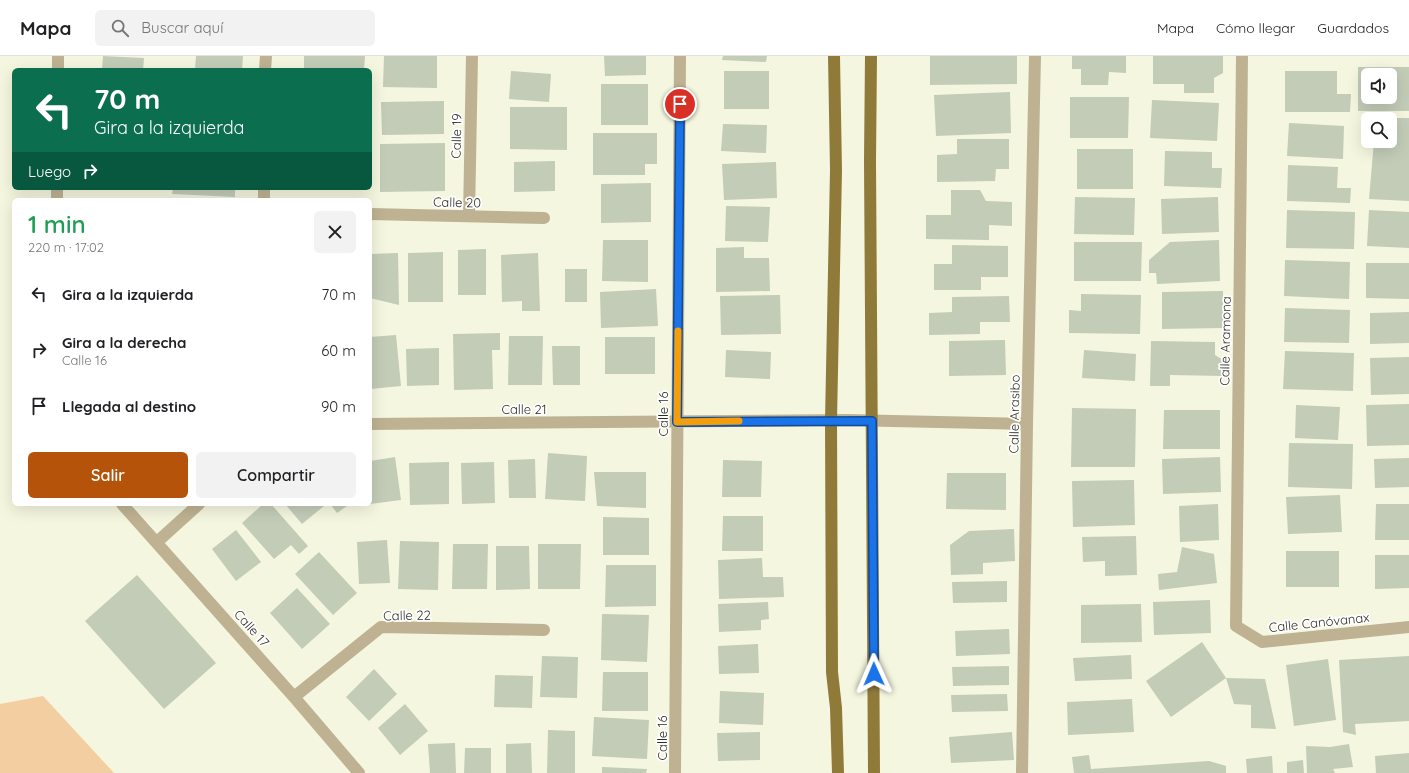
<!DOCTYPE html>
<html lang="es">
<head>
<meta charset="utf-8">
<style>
  body { margin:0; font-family:Quicksand,sans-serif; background:#f2f2f2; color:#202124; height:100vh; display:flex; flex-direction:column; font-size:15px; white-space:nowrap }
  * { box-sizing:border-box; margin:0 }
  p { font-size:13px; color:#757577 }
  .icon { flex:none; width:22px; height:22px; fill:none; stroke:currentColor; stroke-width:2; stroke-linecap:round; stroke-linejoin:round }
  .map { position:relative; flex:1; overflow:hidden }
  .panel { position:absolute; left:12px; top:142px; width:360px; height:308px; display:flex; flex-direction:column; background:#fff; border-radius:6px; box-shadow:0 4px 16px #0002 }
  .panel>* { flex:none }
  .hud { position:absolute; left:12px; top:12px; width:360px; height:122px; border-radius:6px; box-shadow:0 4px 16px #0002; background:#0b6e4f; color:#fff; overflow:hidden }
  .tools { position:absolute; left:1361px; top:12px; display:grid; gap:8px }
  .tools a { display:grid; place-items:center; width:36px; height:36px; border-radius:6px; background:#fff; box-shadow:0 4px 16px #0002; font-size:20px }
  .pin { position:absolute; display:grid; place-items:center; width:34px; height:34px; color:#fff; margin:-17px; border:2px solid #fff; border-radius:50%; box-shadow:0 1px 4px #0007 }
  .me { position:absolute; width:44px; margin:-22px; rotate:359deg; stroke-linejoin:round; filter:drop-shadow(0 0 3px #0008) }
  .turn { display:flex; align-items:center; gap:14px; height:84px; padding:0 16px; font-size:18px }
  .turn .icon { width:52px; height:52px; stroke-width:2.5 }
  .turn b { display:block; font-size:28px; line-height:34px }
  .then { display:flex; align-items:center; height:38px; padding:0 16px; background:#0003; gap:8px; font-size:15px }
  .round { display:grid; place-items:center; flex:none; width:42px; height:42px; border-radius:6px; background:#f2f2f2 }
  .head { display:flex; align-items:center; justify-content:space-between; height:68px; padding:0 16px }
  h1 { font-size:24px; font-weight:600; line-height:30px; color:#1e9e55 }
  .action { display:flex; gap:8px; margin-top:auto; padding:8px 16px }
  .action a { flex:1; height:46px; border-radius:6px; background:#b45309; color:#fff; font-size:16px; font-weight:600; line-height:46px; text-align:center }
  .action a+a { background:#f2f2f2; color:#202124 }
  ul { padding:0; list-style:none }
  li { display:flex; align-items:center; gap:12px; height:56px; padding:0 16px }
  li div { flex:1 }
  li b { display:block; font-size:15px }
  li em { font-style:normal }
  header { display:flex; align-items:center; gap:24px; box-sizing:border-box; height:56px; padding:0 20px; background:#fff; border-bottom:1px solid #e0e0e0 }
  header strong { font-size:19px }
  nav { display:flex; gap:22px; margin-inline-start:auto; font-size:14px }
  .search { width:280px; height:36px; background:#f2f2f2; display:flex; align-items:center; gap:10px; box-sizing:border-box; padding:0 14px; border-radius:6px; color:#757577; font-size:15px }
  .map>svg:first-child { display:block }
</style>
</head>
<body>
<header>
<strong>Mapa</strong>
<div class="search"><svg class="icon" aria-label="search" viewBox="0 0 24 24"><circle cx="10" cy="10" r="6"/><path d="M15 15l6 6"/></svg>Buscar aquí</div>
<nav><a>Mapa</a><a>Cómo llegar</a><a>Guardados</a></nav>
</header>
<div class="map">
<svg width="1409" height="717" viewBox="0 0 1409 717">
  <rect width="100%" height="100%" fill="#f5f6df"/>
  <path fill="#f3cea0" d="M43 640 114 717H0V648Z"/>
  <path fill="#c2ccb7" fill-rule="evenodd" d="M103 0 144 2 143 14H102Z
    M196 0H243L242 14H195Z
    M304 0H365L364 14H304Z
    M384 0H437V32L383 31Z
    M604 0H646V19L605 20Z
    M723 0H767L766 6 722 4Z
    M930 0H1017V28L930 29Z
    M1072 0H1126V17L1109 16 1108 29H1081V13H1072Z
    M1153 0H1223V17L1214 22V37H1184V28H1153Z
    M1358 11H1409V55H1358ZM1368 19H1390V41H1368Z
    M511 15 551 18 549 46 509 43Z
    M724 15H769V53H724Z
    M1285 15H1337V38H1351L1350 56H1285Z
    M601 28H648V69H601Z
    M1010 36 1011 77 936 80 934 39Z
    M1070 41H1129L1128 82H1070Z
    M1152 44 1219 47 1217 85 1150 82Z
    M444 45V78L382 79 381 46Z
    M510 51H567V94L510 93Z
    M1375 62H1409V145L1369 143 1374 85H1390V63H1375Z
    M1289 67 1344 70 1343 103 1287 100Z
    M723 68 767 69 766 97 721 95Z
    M593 77H657V108H645V119H593Z
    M957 83H1009V113H996L995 125 937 126V99L957 98Z
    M445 87V135L380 136V88Z
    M1077 93H1133V133H1077Z
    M1165 95 1212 96V112H1222L1221 132 1164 130Z
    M555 105V135L514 136V106Z
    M776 106 777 142 724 144 722 108Z
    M1288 109 1338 111 1337 132H1351L1350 147 1287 145Z
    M651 127V166L601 167V128Z
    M173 132H235V141L172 138Z
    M951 134H980L986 145 1012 146V170L989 169V184L926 183V159H951Z
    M1075 141 1135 142 1134 179 1074 178Z
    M1218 141 1219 176 1162 178 1161 143Z
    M726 150 770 151 768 186 725 185Z
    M1287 154 1355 156 1354 193 1286 192Z
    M1369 154 1409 156V192L1367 190Z
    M603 184H648V226L602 225Z
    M1219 184 1220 225 1157 228 1156 217H1149V204L1170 186Z
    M1074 186H1142L1141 225H1074Z
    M952 189 1008 190V221H981V234H934V208H952Z
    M744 191V202H769L770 235 716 236V192Z
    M486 193V239H458V194Z
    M443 196V246H408V197Z
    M398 197 399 249 370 242V198Z
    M538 197 540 255H522V245L502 246 501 199Z
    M1285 204 1350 206 1349 243 1284 240Z
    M1366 207H1409V243L1366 242Z
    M565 213H587V246H565Z
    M656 233 658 270 601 272 600 236Z
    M1223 235V272L1162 273V236Z
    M1081 238 1141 239 1140 278 1069 277V254L1081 255Z
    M780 239 781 278 721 279 720 240Z
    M1009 240 1010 266H980V278L929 279V257L952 256V241Z
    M1285 252 1350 254 1349 287 1284 286Z
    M1409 256V287L1370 288V257Z
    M500 277V294H492L493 333 454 334 453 278Z
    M396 279 401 330 371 333 370 281Z
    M509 280H543L542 329H508Z
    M605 281H655V318H605Z
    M1005 284 1006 319 949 320V285Z
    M1151 285 1215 286V299L1223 304V320L1170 319V330H1150Z
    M552 290H580V329H553Z
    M439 292V329L407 330 406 293Z
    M726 294 771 296 770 323 725 321Z
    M1084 294 1136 298 1135 325 1082 322Z
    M1285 295 1354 297 1353 335 1283 333Z
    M1409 301V338L1371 339 1370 302Z
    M1409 348V389L1367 390 1366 349Z
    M1296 349 1340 351 1338 384 1295 382Z
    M1072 352 1136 353 1135 411H1071Z
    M1164 354H1220V393H1163Z
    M1289 387 1353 388 1352 433 1288 431Z
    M548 397 587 400 585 445 545 443Z
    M395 401 401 444 370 448V405Z
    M1220 401 1221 436 1163 438 1162 403Z
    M1409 402V431L1375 432 1374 403Z
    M535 403 536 442H509L508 404Z
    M723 404 762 405 761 441H722Z
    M449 406V448L410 449 409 407Z
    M494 406 495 447 462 448 461 407Z
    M594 416H646V452L597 450Z
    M947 417H1006V454L946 453Z
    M1134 424 1135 469 1073 471 1072 425Z
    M1340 439 1342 476 1288 478 1286 441Z
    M263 448H271L308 490 299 498 291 489 274 503 242 467Z
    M285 448H323L324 450 302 468Z
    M330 448H350L337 457Z
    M1218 448 1219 484 1180 486 1179 450Z
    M1376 448H1409V484H1375Z
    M723 460H763V495H722Z
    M603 461 649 462V499H603Z
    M1014 473 1015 505 983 507V518L951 519 950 489 969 475Z
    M236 474 261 506 236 525 212 493Z
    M1136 480 1137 519 1105 520V505L1083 506 1082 481Z
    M387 484 390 527 359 528 357 486Z
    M400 485 439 486 438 534 398 533Z
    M453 488H488L487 533H452Z
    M538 488H581L580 533H538Z
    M496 490H529L530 533 496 534Z
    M1182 491 1214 498 1217 527 1159 534 1158 518 1177 516Z
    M1286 495H1339V531H1286Z
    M319 496 357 537 333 559 295 518Z
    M1375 499H1409V532L1375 533Z
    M762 502 763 521H783L784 541 719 543 718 504Z
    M606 509H656V550L605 551Z
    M137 519 216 607 164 653 85 565Z
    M1007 525V546L953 547 952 526Z
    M297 532 330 568 302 593 270 557Z
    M1210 544 1211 577 1154 579 1153 546Z
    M768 546 769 563 761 564V574L719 576 718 548Z
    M1141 548 1142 586 1081 587V549Z
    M602 558 649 559 647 606 601 604Z
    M1009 573 1010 598 956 600 955 575Z
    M1202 586 1226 622 1171 661 1146 625Z
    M758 588 759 617 719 618 718 590Z
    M1131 599 1132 623 1075 625 1073 602Z
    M542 600 578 601 577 642 540 641Z
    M1409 600V665L1355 668 1356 679 1343 676 1339 604Z
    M1328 603 1336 664 1294 670 1286 609Z
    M1009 610V629L953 630 952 611Z
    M374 613 397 638 369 665 346 641Z
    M603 616H648V655H602Z
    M495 619 533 620 532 652 494 651Z
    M1226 622 1265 623 1276 673 1251 672V649L1234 648Z
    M720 635 764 637 763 669 719 667Z
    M1007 638 1008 655 952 656 951 639Z
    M1132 643 1134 676 1068 679 1067 646Z
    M405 648 428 675 400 699 378 672Z
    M594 661 649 664 647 703 592 700Z
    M548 674 575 675V717H547Z
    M760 676V704L718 705 717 677Z
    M1012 676 1014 704 951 707 949 681Z
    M455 687 456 717H430L428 688Z
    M531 687 532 717H506V688Z
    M1349 688 1353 711 1333 713 1335 717H1307L1306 690 1330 691Z
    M465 692H491V717H464Z
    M1409 697V717H1376L1375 700Z
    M1089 699 1091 713 1209 705 1226 710V717H1074L1072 701Z
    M1272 700 1273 717H1247L1246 703Z
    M1303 704 1304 717H1287V706Z
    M602 711 647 713 646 717H602Z"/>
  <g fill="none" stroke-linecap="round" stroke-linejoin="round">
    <path stroke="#beb292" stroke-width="12" d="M1242 0 1236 570 1262 586 1409 571
      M58 14V0
      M265 14 266 0
      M57 144V132
      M264 144V132
      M370 158 544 162
      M469 160 472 0
      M370 368 848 364 1027 368
      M122 448 294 641 359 717
      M157 486 199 448
      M294 641 381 571 544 574
      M675 717 680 0
      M1022 717 1027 368 1035 0"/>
    <path stroke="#907a3a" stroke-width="12" d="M834 0 836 114 831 365 832 616 836 652 838 717
      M871 0 870 105 874 717"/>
  </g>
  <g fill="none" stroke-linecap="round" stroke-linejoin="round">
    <g stroke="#114b97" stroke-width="10">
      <path id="route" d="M680 48 677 366 872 365 874 618"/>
    </g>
    <use href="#route" stroke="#1a73e8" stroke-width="7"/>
    <path stroke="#f59e0b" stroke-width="7" d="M678 275 677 366 739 365"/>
  </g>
  <g text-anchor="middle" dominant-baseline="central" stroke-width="3.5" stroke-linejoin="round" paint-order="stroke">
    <g font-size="13" fill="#2d2d25" stroke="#fff">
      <text transform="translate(456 80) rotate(-89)">Calle 19</text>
      <text transform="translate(457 146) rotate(1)">Calle 20</text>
      <text transform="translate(1225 285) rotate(-89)">Calle Aramona</text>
      <text x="524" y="353">Calle 21</text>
      <text transform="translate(663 358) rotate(-90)">Calle 16</text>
      <text transform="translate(1014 358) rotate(-89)">Calle Arasibo</text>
      <text transform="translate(407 559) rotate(-1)">Calle 22</text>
      <text transform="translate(1319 566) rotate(-6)">Calle Canóvanax</text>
      <text transform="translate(252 572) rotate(48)">Calle 17</text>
      <text transform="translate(662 682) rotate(-90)">Calle 16</text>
    </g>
  </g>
</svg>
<div class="tools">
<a><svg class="icon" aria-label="sound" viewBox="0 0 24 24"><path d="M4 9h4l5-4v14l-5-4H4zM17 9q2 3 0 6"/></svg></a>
<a><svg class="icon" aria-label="search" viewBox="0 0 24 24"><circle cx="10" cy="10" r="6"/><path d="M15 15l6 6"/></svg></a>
</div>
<div class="pin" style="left:680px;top:48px;background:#d93025"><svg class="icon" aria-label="arrive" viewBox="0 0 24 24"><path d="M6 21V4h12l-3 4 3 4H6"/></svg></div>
<svg class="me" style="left:874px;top:618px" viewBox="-20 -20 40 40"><path d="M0-17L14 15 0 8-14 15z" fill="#1a73e8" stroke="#fff" stroke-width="4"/></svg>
<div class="hud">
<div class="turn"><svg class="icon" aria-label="left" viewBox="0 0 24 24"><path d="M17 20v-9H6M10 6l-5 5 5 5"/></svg><div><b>70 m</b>Gira a la izquierda</div></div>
<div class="then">Luego<svg class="icon" aria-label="right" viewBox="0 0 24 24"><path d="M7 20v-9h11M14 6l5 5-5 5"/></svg></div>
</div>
<section class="panel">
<div class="head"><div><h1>1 min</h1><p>220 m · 17:02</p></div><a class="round"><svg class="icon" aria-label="close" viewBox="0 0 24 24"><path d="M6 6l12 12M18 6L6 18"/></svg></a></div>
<ul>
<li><svg class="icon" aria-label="left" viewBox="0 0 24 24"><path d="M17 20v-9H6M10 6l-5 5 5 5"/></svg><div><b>Gira a la izquierda</b></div><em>70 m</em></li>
<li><svg class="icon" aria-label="right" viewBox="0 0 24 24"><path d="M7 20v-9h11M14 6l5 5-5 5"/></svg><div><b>Gira a la derecha</b><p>Calle 16</p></div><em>60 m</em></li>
<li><svg class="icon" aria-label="arrive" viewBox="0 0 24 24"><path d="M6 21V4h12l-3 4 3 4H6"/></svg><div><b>Llegada al destino</b></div><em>90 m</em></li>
</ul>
<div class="action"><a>Salir</a><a>Compartir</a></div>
</section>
</div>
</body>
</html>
